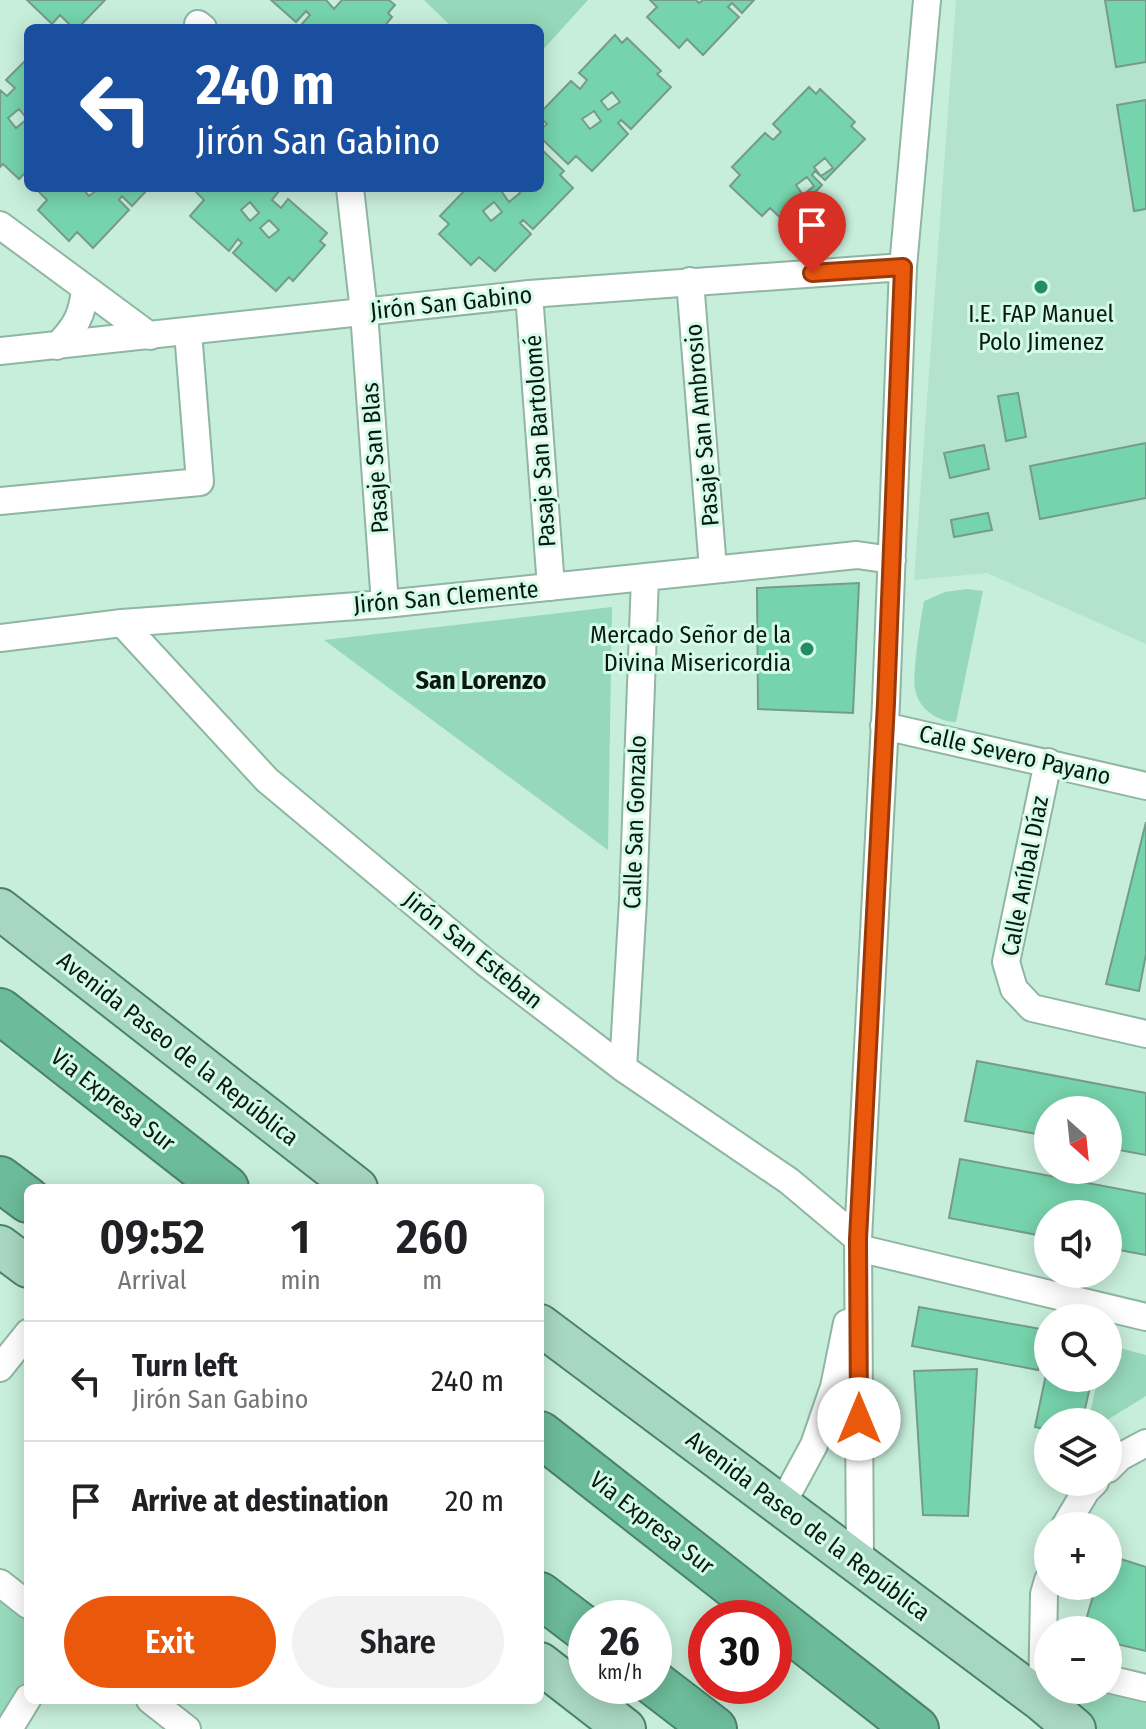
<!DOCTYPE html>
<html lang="en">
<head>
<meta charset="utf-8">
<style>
  body { margin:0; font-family:"Fira Sans Condensed",sans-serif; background:#f2f2f2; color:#202124; height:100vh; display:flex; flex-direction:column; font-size:30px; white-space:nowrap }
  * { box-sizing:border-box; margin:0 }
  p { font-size:26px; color:#757577 }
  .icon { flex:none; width:44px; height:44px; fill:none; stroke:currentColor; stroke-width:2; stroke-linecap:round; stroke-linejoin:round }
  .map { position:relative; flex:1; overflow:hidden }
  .panel { position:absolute; left:24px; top:1184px; width:520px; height:520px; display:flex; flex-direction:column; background:#fff; border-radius:12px; box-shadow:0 4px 20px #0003 }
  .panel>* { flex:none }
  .top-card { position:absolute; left:24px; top:24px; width:520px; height:168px; border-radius:12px; box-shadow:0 4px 20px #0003; background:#1a4fa0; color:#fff; overflow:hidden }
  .needle { width:52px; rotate:153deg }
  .buttons { position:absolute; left:1034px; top:1096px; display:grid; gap:16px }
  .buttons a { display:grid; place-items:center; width:88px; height:88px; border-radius:50%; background:#fff; box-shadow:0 4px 20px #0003; font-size:40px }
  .speed { position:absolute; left:568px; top:1600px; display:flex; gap:16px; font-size:40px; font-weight:700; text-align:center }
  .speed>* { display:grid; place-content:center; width:104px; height:104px; border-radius:50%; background:#fff; box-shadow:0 4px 20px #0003; line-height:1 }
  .speed small { font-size:20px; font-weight:400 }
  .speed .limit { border:12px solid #d22; background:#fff; color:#111 }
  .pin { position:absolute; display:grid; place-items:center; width:68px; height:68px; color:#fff; margin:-82px -34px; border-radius:50% 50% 50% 0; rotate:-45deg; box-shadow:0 0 8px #0007 }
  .pin .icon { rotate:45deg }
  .me { position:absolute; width:88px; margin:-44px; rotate:0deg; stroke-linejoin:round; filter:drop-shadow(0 0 6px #0008) }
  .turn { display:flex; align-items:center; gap:28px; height:168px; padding:0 40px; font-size:36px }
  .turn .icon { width:104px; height:104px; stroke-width:2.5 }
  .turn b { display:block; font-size:56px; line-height:68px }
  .eta { display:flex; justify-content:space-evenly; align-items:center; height:136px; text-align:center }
  .eta b { font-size:48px; font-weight:600; line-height:56px }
  .action { display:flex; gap:16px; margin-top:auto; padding:16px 40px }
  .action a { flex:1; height:92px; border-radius:48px; background:#ea580c; color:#fff; font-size:32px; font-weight:600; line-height:92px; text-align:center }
  .action a+a { background:#f2f2f2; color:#202124 }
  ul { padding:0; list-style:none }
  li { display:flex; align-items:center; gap:24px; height:120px; padding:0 40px; border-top:2px solid #e0e0e0 }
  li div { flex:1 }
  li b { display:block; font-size:30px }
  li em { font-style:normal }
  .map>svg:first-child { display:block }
</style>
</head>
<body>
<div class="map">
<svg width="1146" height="1729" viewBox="0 0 1146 1729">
  <rect width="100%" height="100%" fill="#c7eedb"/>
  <path fill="#b4e3cc" d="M956 0H1146V644L987 573 914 580Z"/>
  <path fill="#96d8ba" d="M424 0H588L540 53V28H453Z
    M967 589 983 591 956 722C937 721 919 710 915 689 912 675 921 617 924 601L945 592Z
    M612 607 608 850 324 640Z
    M1108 1345 1146 1355V1396L1104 1422H1088L1098 1378H1108Z
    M0 1583 28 1605V1693L0 1729Z
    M1059 1690H1108L1146 1697V1729H1091Z"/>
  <path fill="#76d4ac" stroke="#769b8a" stroke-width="2" fill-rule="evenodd" d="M27 0H105L78 28H73L60 15 52 24Z
    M271 0H326L334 9 342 0H389L395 5 388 13 392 17 383 28H305L301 25 310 15 306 11 296 22Z
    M650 0H696L699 3 703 0H754L742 13 732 3 728 7 739 17 703 55 687 39 679 48 647 17 657 7Z
    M1105 0H1146V62L1116 67Z
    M615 35 622 43 627 38 661 71 657 74 671 87 631 129 621 120 618 123 628 134 592 171 576 156 568 164 540 137V130L547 124 540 117V113L571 81 580 89 587 80 579 73ZM612 92 620 102 608 110 601 101ZM594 111 601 121 590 129 582 119Z
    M28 58V170L19 179 3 164 0 167V90L7 96 15 88 6 80ZM19 109 27 119 16 128 8 118Z
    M809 87 816 94 820 89 855 122 851 126 865 139 825 180 815 171 812 175 822 185 786 223 770 208 762 216 730 186 740 175 732 167 765 133 773 140 781 132 773 124ZM825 158 833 168 821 176 814 167ZM807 177 814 186 803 195 796 185Z
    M1146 100V209L1134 211 1117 105Z
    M540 148 564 171 560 175 573 188 533 229 523 220 520 223 531 234 495 271 479 257 471 265 439 234 449 224 440 216 467 188H507L502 192 509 202 520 193 516 188H540ZM494 202 502 212 491 221 483 211Z
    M42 188H82L89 196 100 188H149L132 206 122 196 119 200 129 210 93 248 77 232 69 241 38 210 47 200 39 192Z
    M199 188H276L279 191 272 200 281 208 288 199 327 233 320 241 325 245 293 281 289 277 276 291 233 253 242 243 238 239 229 251 190 216 204 200 196 192ZM250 202 259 213 250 221 241 210ZM269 220 279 230 269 238 260 228Z
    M1018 393 1026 437 1006 441 998 396Z
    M1146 443V498L1040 519 1030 466Z
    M984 445 989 469 950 478 944 453Z
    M988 513 992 530 954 537 951 520Z
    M859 583 853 713 758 709 757 588Z
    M1146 822V954L1139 991 1106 984Z
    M977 1061 1146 1093V1155L1108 1148V1110H1048V1136L965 1121Z
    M960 1159 1146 1194V1255L1108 1248V1214H1048V1237L949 1218Z
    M919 1307 1046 1330 1038 1370 912 1346Z
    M1048 1365V1378H1092L1082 1422H1048V1430L1035 1427Z
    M977 1369 968 1516 923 1515 914 1371Z
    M1108 1555 1146 1567V1651L1108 1642V1630H1083L1096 1586H1108Z"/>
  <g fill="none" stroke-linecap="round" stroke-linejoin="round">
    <g stroke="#8fb5a3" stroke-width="30">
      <path id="street" d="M198 24 203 28
        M350 188 364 312 385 604
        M0 225 150 336
        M690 281 713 569
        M529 294 551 587
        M57 346C76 327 83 314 85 288
        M0 351 529 294 903 267
        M0 501 200 482 188 332
        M122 623 267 780 486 963 623 1068 789 1181 858 1239
        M0 638 122 623 385 604 857 555 892 560
        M884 726 1146 786
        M1048 762 1006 962 1014 989 1032 1008 1146 1034
        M623 1068 633 901 645 577
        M858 1248 1146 1317
        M0 1368 28 1333
        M1108 1469 1120 1457 1146 1443
        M781 1506 814 1445 834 1387 847 1323
        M1065 1526 1086 1491 1095 1482
        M860 1565 858 1239 886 703 903 267 927 0
        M0 1583 28 1605
        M1108 1679 1146 1688
        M150 1700 187 1729
        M1042 1701 1044 1594 1048 1580
        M9 1729 28 1698"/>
    </g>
    <g stroke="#4a826a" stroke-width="44">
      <path id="primary" d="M0 909 357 1188
        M0 1246 28 1267
        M540 1325 1042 1701 1075 1729
        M540 1663 625 1729"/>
    </g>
    <g stroke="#4a826a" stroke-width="48">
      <path id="highway" d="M0 1011 226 1188
        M0 1179 28 1200
        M540 1434 916 1729
        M540 1595 586 1630
        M654 1683 714 1729"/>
    </g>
    <use href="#street" stroke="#fff" stroke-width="26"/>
    <use href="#primary" stroke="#a7d6c2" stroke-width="40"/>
    <use href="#highway" stroke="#6cbb99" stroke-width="44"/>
  </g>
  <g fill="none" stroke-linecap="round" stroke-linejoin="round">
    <g stroke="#983908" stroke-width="20">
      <path id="route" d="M812 273 903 267 886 703 858 1239 859 1419"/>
    </g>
    <use href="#route" stroke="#ea580c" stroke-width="14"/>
  </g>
  <g fill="#258b66" stroke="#d4fbe8" stroke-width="3">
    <circle cx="1041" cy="287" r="8"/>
    <circle cx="807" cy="649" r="8"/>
  </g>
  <g text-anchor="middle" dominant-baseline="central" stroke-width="6" stroke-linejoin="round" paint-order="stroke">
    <g font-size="24" fill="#0a1812" stroke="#d4fbe8">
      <text transform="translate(451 303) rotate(-6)">Jirón San Gabino</text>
      <text transform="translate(702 425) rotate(-95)">Pasaje San Ambrosio</text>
      <text transform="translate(540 441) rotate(-94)">Pasaje San Bartolomé</text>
      <text transform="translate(375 458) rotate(-94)">Pasaje San Blas</text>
      <text transform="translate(446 597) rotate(-5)">Jirón San Clemente</text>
      <text transform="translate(1015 755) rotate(13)">Calle Severo Payano</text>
      <text transform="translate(635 822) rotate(-88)">Calle San Gonzalo</text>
      <text transform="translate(1025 876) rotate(-79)">Calle Aníbal Díaz</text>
      <text transform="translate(473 950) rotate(39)">Jirón San Esteban</text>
      <text transform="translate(178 1049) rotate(38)">Avenida Paseo de la República</text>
      <text transform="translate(113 1100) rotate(38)">Via Expresa Sur</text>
      <text transform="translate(652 1523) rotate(38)">Via Expresa Sur</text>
      <text transform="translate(808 1526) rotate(37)">Avenida Paseo de la República</text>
    </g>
    <g font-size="24" fill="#0a1812" stroke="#d4fbe8">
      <text x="1041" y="314">I.E. FAP Manuel<tspan x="1041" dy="28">Polo Jimenez</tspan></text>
      <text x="791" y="635" text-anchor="end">Mercado Señor de la<tspan x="791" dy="28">Divina Misericordia</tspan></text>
    </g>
    <g font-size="26" font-weight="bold" fill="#0a1812" stroke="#d4fbe8">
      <text x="481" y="680">San Lorenzo</text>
    </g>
  </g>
</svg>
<div class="buttons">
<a><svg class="needle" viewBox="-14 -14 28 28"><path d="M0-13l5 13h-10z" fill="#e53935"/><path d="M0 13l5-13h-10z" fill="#757577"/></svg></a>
<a><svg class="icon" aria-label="sound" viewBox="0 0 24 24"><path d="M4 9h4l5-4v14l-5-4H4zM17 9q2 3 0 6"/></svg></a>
<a><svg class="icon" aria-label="search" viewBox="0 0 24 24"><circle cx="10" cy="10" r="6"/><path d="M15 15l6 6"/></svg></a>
<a><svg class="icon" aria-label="layers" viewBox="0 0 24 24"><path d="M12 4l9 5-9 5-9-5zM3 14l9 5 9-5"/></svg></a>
<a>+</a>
<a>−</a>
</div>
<div class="speed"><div>26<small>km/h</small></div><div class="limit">30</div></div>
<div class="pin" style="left:812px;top:273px;background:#d93025"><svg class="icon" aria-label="arrive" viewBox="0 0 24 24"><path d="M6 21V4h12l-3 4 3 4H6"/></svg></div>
<svg class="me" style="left:859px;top:1419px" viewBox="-20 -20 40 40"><circle r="19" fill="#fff"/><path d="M0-13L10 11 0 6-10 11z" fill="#ea580c"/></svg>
<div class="top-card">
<div class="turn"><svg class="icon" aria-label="left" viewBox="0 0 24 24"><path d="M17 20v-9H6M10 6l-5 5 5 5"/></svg><div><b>240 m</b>Jirón San Gabino</div></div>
</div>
<section class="panel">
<div class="eta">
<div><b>09:52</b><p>Arrival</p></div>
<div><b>1</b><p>min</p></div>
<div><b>260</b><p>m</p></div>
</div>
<ul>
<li><svg class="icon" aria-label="left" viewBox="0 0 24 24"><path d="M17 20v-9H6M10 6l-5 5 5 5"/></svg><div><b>Turn left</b><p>Jirón San Gabino</p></div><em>240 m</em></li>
<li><svg class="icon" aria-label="arrive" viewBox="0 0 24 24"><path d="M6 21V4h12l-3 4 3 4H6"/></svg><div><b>Arrive at destination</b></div><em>20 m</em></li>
</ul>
<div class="action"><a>Exit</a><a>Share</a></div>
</section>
</div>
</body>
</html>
